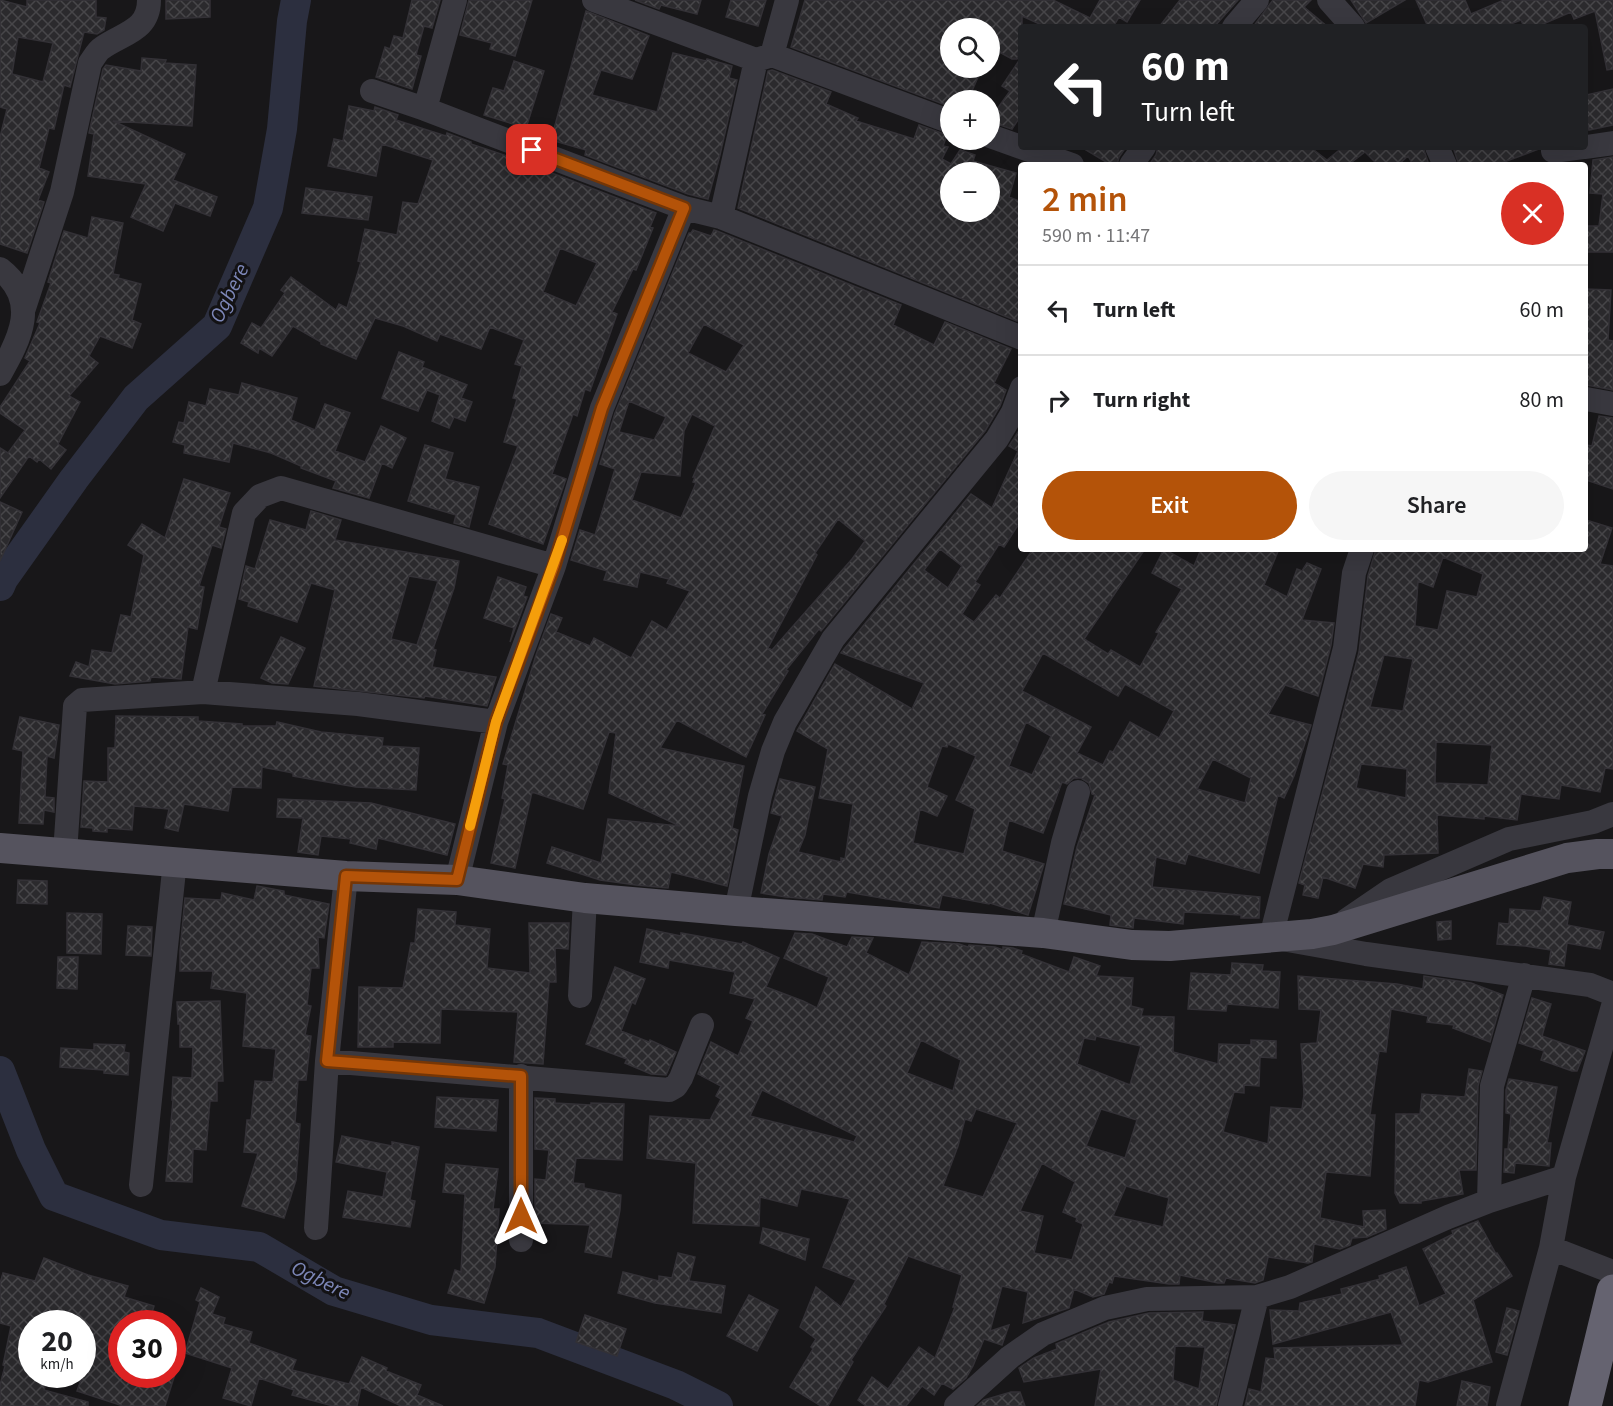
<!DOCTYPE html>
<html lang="en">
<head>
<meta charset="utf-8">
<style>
  body { margin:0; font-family:"Source Sans 3",sans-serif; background:#f6f6f6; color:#202124; height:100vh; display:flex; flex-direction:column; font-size:22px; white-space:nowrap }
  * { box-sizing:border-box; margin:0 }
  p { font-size:20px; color:#757577 }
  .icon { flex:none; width:33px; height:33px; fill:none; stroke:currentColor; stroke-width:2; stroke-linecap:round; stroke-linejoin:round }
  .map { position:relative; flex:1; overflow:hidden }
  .panel { position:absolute; left:1018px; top:162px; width:570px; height:390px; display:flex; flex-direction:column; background:#fff; border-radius:6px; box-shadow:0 6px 24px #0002 }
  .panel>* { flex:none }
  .guide { position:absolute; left:1018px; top:24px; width:570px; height:126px; border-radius:6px; box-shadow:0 6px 24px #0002; background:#202124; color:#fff; overflow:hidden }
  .controls { position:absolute; left:940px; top:18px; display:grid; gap:12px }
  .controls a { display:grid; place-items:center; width:60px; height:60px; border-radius:50%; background:#fff; box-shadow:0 6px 24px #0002; font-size:30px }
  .speed { position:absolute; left:18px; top:1310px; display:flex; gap:12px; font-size:30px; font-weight:700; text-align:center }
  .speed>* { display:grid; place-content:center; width:78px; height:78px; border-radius:50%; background:#fff; box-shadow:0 6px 24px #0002; line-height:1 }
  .speed small { font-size:15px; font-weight:400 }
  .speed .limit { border:9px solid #d22; background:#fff; color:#111 }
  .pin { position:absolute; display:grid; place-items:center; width:51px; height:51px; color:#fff; margin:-26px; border-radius:12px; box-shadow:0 3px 9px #0006 }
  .me { position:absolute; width:66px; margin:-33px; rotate:0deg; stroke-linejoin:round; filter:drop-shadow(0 0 4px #0008) }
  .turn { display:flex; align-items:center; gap:21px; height:126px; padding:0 24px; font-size:27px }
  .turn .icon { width:78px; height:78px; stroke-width:2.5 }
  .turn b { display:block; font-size:42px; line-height:51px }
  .round { display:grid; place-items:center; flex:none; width:63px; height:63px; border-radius:32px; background:#f6f6f6 }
  .headline { display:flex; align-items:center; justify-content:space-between; height:102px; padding:0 24px }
  h1 { font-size:36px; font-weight:600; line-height:45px; color:#b45309 }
  .action { display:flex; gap:12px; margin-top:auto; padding:12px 24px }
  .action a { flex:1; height:69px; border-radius:36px; background:#b45309; color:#fff; font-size:24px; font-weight:600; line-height:69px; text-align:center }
  .action a+a { background:#f6f6f6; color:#202124 }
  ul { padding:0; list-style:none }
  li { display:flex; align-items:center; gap:18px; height:90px; padding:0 24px; border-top:2px solid #e0e0e0 }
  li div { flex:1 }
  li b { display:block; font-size:22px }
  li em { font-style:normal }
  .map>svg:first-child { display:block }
</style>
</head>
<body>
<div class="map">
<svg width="1613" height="1406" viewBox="0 0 1613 1406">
  <defs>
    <pattern id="building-cross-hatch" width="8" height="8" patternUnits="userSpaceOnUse" patternTransform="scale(1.5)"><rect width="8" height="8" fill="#2b2a2d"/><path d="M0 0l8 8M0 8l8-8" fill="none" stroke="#474649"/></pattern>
  </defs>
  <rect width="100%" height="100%" fill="#181719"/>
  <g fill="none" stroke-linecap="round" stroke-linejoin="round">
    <path stroke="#2c2f3f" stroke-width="30" d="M0 586 3 579 74 479 136 398 217 326 268 208 282 129 292 21 296 0
      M0 1071 31 1150 54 1196 161 1235 259 1247 334 1291 431 1320 538 1333 676 1385 718 1406"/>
  </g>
  <path fill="url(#building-cross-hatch)" stroke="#333136" stroke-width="1.5" fill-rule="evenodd" d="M0 0 27 7V0H96V17L106 18 104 30 97 34 84 32 70 87 64 85 54 129 49 128 39 168 49 172 38 200 44 202 27 253 0 244V137L7 109 0 107ZM18 37 53 43 43 82 12 74Z
    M166 0H210V17L166 19Z
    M412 0H440L432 28 424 26 416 55 421 56 412 89 376 77 385 47 390 49 394 36 403 38Z
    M469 0H532L515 56 490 49 492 43 460 35Z
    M635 0H701L697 14 661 5 659 9Z
    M731 0H766L758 26 726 17Z
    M805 0H1053L1090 18 1100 0H1140L1127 22 1119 17 1113 27H1046L1022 16V51L1017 59H1012L990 47V28H951V68H982L968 100H951V107L791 47Z
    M1180 0H1238L1214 27H1159Z
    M1273 0H1311L1304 7 1328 27H1253Z
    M1351 0H1405L1366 23Z
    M1416 0H1465L1471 14 1504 0H1613V69L1607 70 1595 11 1574 19 1571 12 1536 27H1524L1521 20 1503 27H1428Z
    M586 11 649 36 632 79 601 70 592 95 657 112 673 53 706 61 707 59 732 66 729 78 737 80 720 155 708 199 688 194 585 155 586 150 551 140Z
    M1022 56V114L1012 129 991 122 990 119 1010 91 1002 86Z
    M142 58 166 60 165 63 196 65 192 126 113 121 185 154 173 180 217 197 210 216 175 203 163 231 131 217 146 184 88 176 94 134 89 133 103 69 106 65 141 71Z
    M514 61 544 71 526 128 484 115 493 88 504 91Z
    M772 70 831 92 826 104 858 118 856 121 914 139 919 125 947 135 943 146 948 147 942 159 951 164 960 150 975 155 973 161 1016 173 1009 197 1022 202V307L1017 321 738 208 768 71ZM951 172H990V212H951Z
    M1613 89V125L1589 130 1586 117V95Z
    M349 106 374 111 375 107 398 115 396 120 446 136 447 133 471 142V144L510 157 656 213 650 227 653 228 636 270 633 269 612 312 617 314 590 391 585 389 577 416 573 414 552 474 566 479 543 544 489 524 518 446 504 442 517 399 513 398 522 366 515 364 524 340 490 327 481 349 440 334 437 341 403 326 375 318 356 359 321 344V342L293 326 272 356 259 348 258 353 241 343 252 323 261 328 285 293 281 290 291 277 336 310 339 304 347 308 361 262 358 261 365 229 397 235 403 202 418 204 433 160 382 144 376 176 328 166 334 139 343 141ZM560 248 597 263 576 306 543 292Z
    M1081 147H1126L1119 157 1117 165H1111Z
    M1158 147H1310L1327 160 1343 147H1423L1429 165H1413L1408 156 1398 165H1378L1365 152 1348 165H1149L1156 155Z
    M1453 147H1540L1539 149 1496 165H1459Z
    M1613 157V252H1587V226H1599L1603 194 1590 193 1593 160Z
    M306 188 372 197 368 220 302 213Z
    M92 217 123 223 113 274 119 275 118 278 141 284 132 320 141 324 132 348 100 336 89 356 98 363 69 396 80 402 58 444 66 450 51 469 39 459 37 462 29 456 0 498V448L8 453 25 430 0 413V407L30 361 25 358 40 323 37 322 51 283 48 282 64 231 88 238Z
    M693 230 711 236 714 230 717 231 901 305 893 325 934 345 945 322 1011 349 994 383 1006 390 1000 406 985 431 821 631 819 629 786 670 788 671 762 714 765 715 746 757 677 720 660 748 744 766 732 828 738 830 727 886 671 872 668 888 636 885 600 880 547 863 552 847 601 863 608 819 680 826 609 793 616 733 609 732 583 809 532 792 515 868 491 863 505 799 502 798 508 765 503 764 536 655 551 614 562 618 556 632 590 646 594 638 631 658 652 621 667 630 690 591 667 583 669 579 640 572 637 587 604 580 607 571 571 560 580 530 595 535 615 469 600 464 615 413 689 233H691ZM704 324 744 345 726 372 688 353ZM629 401 666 417 654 440 619 432ZM692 414 715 426 693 477H695L693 482 696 483 681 518 676 516 675 519 676 516 632 500 641 472 680 476 684 431ZM838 519 865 541 852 559 772 650 768 648 817 555 815 553Z
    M1586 289 1611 290 1608 340 1613 341V390L1586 385Z
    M399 352 424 362 422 367 467 385 461 398 472 402 465 421 454 417 449 428 432 421 440 395 427 390 418 411 382 398Z
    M242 383 297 398 291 420 315 430 325 404 350 413 335 451 365 462 381 426 406 438 392 468 382 463 369 498 333 488 336 481 301 468V466L271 453 233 443 229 462 184 453 185 445 173 442 179 422 184 423 189 402 206 406 210 389 239 395Z
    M1599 416 1613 418V489L1586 480V445L1592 446Z
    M1022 426V519L1004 547 999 544 975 582 980 585 962 614 974 622 996 595 1000 598 1033 549H1145L1084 639 1108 654 1111 650 1140 667 1159 633 1156 632 1182 589 1152 573 1164 549 1194 566 1201 549H1279L1264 585 1287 597 1297 569 1302 571 1307 563 1321 569 1302 620 1334 623 1331 645 1318 696 1285 685 1268 714 1311 725 1294 776 1284 798 1278 795 1259 873 1188 854 1185 864 1156 857 1152 887 1260 897 1259 918H1241V915L1184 912 1183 924 1134 918 1133 928 1110 925 1111 915 1064 904 1077 847 1095 795 1092 794 1089 783 1081 778H1074L1067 784 1062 782 1043 833 1009 820 1002 851 1044 864 1028 915 990 903 989 904 942 895 939 908 847 892 845 897 823 894 822 900 786 897 761 893 769 854 782 816 771 813 780 779 815 787 805 835 798 852 841 862V858L845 859 853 804 819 798 828 749 797 731 835 664 912 709 924 683 841 653 971 494 992 508 1018 451 1009 446ZM940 549 962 566 948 588 924 570ZM1043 653 1118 696 1125 684 1174 711 1159 738 1130 722 1113 752 1110 751 1103 765 1077 753 1091 727 1022 691ZM1026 722 1051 736 1032 775 1009 766ZM948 744 976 756 956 800 975 809 964 854 913 843 920 809 937 816 947 796 927 787 942 746 947 747ZM1213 759 1251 778 1245 803 1197 789Z
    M425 445 453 453 445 479 479 487 469 527 454 523 456 515 408 501Z
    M184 479 230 493 219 527 226 529 221 548 212 545 199 586 204 587 197 629 188 627 181 679 151 677 150 681 115 684 70 676 76 662 89 667 92 650 112 653 121 615 131 617 144 555 128 545 142 524 165 538Z
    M0 502 22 512 0 561Z
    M311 511 341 520 335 540 459 561 454 588 433 649 436 650 432 667 496 677 487 706 425 696 424 698 314 686 335 590 311 583 297 622 248 606 249 602 239 599 246 566 255 569 270 520 306 530ZM409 576 438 581 417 645 391 639Z
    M1586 520 1612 528 1600 564 1613 566V769L1605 768 1600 792 1561 785 1559 799 1521 794 1517 820 1484 816V819L1437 815 1438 853 1384 855 1383 867 1363 864 1355 888 1323 877 1318 898 1303 895 1305 885 1299 883 1359 652 1368 576 1376 549H1586ZM1443 557 1483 574 1477 597 1447 591 1438 630 1415 626 1418 581 1433 587ZM1384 655 1413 659 1403 711 1370 707ZM1436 742 1492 745 1488 785 1435 783ZM1361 764 1407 769 1406 798 1356 788Z
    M498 577 526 587 523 596 527 597 510 642 514 628 484 618Z
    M281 637 305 648 288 684 272 683 261 678Z
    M116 716 198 717V721L242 724V726H276L277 722 321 732 383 738 382 746 419 748 416 790 356 787 293 776V773L262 767 261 788 232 787 228 811 184 804 178 831 165 828 169 809 134 806 132 830 107 828V832L93 831V828L81 827 84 781 108 782V748H115Z
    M20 717 59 725 54 758 47 756 45 797 54 798V812L44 810 43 824 19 823 23 751 13 749Z
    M278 799 371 803 455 824 447 855 378 838 376 849 350 843 351 839 321 836 318 855 298 852 303 818 277 817Z
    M18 880 47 881V904L17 903Z
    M257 886 284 891V895L329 904 324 938 318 937 319 968H311L307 1005 311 1006 305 1035 311 1036 306 1080H298L295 1123 300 1124 296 1180 284 1218 242 1206 258 1153 244 1152 247 1120H251L255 1081 273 1082 276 1049 243 1046 247 993 211 988 213 971H180V951L185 898 221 900 222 893 254 900Z
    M1544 897 1571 902 1567 925 1604 932 1600 949 1567 943 1564 966 1549 964 1551 950 1525 946 1497 944 1499 923 1509 924 1510 909 1541 911Z
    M418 909 456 912 455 925 490 929 487 968 530 973 529 923H569L568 949 555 948 556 982H549L543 1064 514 1062 518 1012 441 1009 440 1043 393 1042V1047H358L359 987 403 988 411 943H415Z
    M67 913 102 914 101 954 67 953Z
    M1451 921V939L1438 940 1437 922Z
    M128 926 152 927 151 956 126 955Z
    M647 929 681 936V933L742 944 743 942 779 958 766 987 803 1001 817 1008 829 977 784 958 795 933 812 934 847 947 852 937 873 938 866 953 909 975 922 942 959 944 968 947 969 945 995 947 1003 950V947L1013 948 1022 951 1021 954 1069 972 1074 957 1100 966 1096 976 1133 978 1131 1006 1143 1009 1141 1016 1174 1017 1173 1052 1218 1064 1219 1044 1251 1045V1040L1276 1041V1058L1260 1057 1259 1086 1244 1085V1093L1234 1092 1223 1132 1268 1144 1271 1107 1302 1109 1304 1094 1301 1044 1317 1043 1321 1010 1299 1009 1298 976 1397 984 1423 989 1424 976 1471 983 1503 995 1490 1042 1453 1028 1454 1025 1427 1022 1428 1016 1391 1009 1386 1052 1379 1051 1370 1115H1375L1370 1176 1326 1172 1320 1218 1364 1227 1363 1211 1385 1210 1386 1229 1367 1237 1352 1238 1350 1245 1340 1249 1314 1244 1312 1262 1308 1263 1268 1257 1263 1280 1255 1283 1226 1278 1224 1283H1218L1180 1275 1179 1284H1169L1114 1276 1112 1283 1109 1282 1104 1294 1093 1297 1074 1289 1069 1308 1023 1323 1028 1292 1002 1286 990 1331 1009 1325 1002 1345 984 1339 973 1366 966 1378 953 1389 942 1383 934 1395 922 1386 906 1406H866L858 1400 872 1377 888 1389 919 1347 935 1358 955 1307H953L962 1275 908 1256 884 1304 886 1306 851 1360 853 1362 828 1406H821L790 1387 813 1349 811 1347 816 1339 800 1327 816 1287 841 1307 856 1280 823 1267 850 1199 801 1189 797 1206 760 1197 759 1226 693 1223 696 1163 647 1158 650 1116 710 1120 721 1099 716 1096 721 1086 698 1074 711 1042 738 1056 753 1021 746 1018 755 999 730 993 735 972 669 960 668 968 640 962ZM1096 1036 1141 1046 1130 1085 1077 1064 1084 1038 1095 1040ZM921 1040 961 1060 953 1091 907 1073ZM762 1090 857 1136 854 1142 750 1116ZM976 1109 1017 1123 983 1197 943 1186 958 1146 965 1119 971 1121ZM1101 1109 1137 1120 1125 1158 1086 1146ZM1042 1163 1075 1182 1063 1212 1077 1218 1076 1221 1083 1224 1072 1260 1034 1253 1043 1216 1020 1211ZM1126 1186 1169 1198 1163 1227 1113 1216Z
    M58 957H78L77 989 57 988Z
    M1232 963 1263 965 1262 971 1280 972 1278 1008 1227 1004 1226 1011 1188 1009 1191 973 1231 975Z
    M615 967 645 979 635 1004 632 1002 621 1031 649 1042 650 1040 676 1052 666 1075 651 1074 625 1063 627 1059 586 1044Z
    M1532 998 1551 1004 1542 1036 1585 1051 1577 1071H1572L1541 1060 1544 1051 1519 1043Z
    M220 1001 223 1081H217V1101H210L206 1150 193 1149 192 1182 166 1181 173 1100H172L173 1077 192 1078 193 1047H180V1024H178L177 1002Z
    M94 1044 125 1045 124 1052 129 1053 128 1075 104 1073V1070L60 1067 61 1048 94 1050Z
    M1469 1069 1482 1071 1478 1086 1476 1170H1459L1463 1194 1421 1201V1203H1400L1395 1193 1396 1114H1420L1422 1094 1465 1097Z
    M1509 1079 1557 1087 1547 1143H1551L1549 1166 1515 1163 1514 1173 1504 1172 1505 1149H1508L1511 1114 1506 1113V1090Z
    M437 1097 498 1100 496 1131 435 1127Z
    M535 1098 555 1099V1103L591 1105V1103L624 1104 622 1160 576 1158 573 1183 584 1184V1188L621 1195 620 1210 611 1257 585 1252 590 1225 535 1223V1179L546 1180 549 1150 535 1149Z
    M342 1136 392 1146V1142L419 1147 410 1200 415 1201 410 1227 343 1217 348 1191 383 1197 387 1172 336 1162Z
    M446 1164 498 1169 493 1209H499L495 1267 484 1303 448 1293 455 1270 461 1272 465 1194 443 1192Z
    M1478 1221 1496 1254 1497 1253 1512 1276 1473 1300 1492 1362 1428 1382 1419 1380 1415 1406H1245L1249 1389 1261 1392 1266 1358 1275 1359 1274 1348 1403 1345 1391 1312 1273 1344 1270 1310 1299 1311 1300 1303 1342 1294 1341 1289 1380 1279 1379 1276 1406 1267 1419 1306 1446 1294 1423 1249 1453 1234 1452 1231Z
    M763 1228 809 1239 805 1260 760 1243Z
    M678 1253 695 1257 689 1281 725 1286 721 1313 655 1303 618 1293 623 1272 659 1281V1276L672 1278Z
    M44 1258 88 1275 128 1286 124 1297 154 1306 149 1323H122V1374H175L165 1406H123L77 1391 91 1351 82 1348V1323H32V1374H49L44 1390 88 1402V1406H0V1385L5 1366 3 1365 11 1326 0 1323V1283L3 1273 35 1281Z
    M201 1288 219 1297 212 1314 225 1318 223 1324 252 1332 249 1343 296 1360 292 1370 349 1384 362 1357 387 1368 386 1371 421 1385 417 1395 443 1406H401L361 1387 357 1406H333L292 1395 294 1390 259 1378 251 1406 223 1398 232 1368 185 1353 200 1302 196 1300Z
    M749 1295 778 1310 757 1351 727 1336Z
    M1507 1308 1519 1311 1507 1355 1496 1352Z
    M1203 1312 1202 1321 1235 1325 1216 1406H1095L1101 1369 1024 1382 1019 1368 1034 1358 1057 1349 1056 1344 1109 1322 1149 1313ZM1175 1346 1205 1347 1199 1389 1173 1380Z
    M585 1315 626 1329 617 1356 576 1342Z
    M1462 1381 1490 1387 1487 1406H1457Z
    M1011 1392H1020L1025 1406H977L984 1400Z"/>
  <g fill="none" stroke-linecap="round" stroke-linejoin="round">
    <path stroke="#39383f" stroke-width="24" d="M594 0 756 60 772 55 951 122
      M1329 0 1353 27
      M1234 27 1257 0
      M772 55 787 0
      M372 91 425 109 684 208 721 217 1022 338
      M425 109 455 0
      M990 136 1072 165
      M1437 147 1445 165
      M1586 147 1613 143
      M1553 151 1583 147
      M1131 165 1144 147
      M721 217 756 60
      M0 269C40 300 20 339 0 374
      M24 308 62 192 90 63C94 58 97 51 102 48 123 33 149 31 149 0
      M1586 399 1613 404
      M1362 549 1354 573 1345 648 1271 937 1366 954 1590 985 1613 994
      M203 692 244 513 260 496 281 488 554 566
      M65 853 75 706 82 700 203 692 358 704 496 722
      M457 880 496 722 554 566 602 408 684 208
      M736 911 760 796 773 751 785 722 833 639 997 439 1013 412 1022 388
      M1347 920 1391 890 1509 839 1593 822 1613 814
      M1043 933 1063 843 1078 792
      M580 996 585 898
      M327 1061 669 1090 676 1086 681 1078 702 1025
      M141 1185 175 861
      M1489 1201 1492 1086 1524 975
      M316 1228 327 1061 346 876
      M521 1240V1076
      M1551 1248 1613 1272
      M956 1406 1010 1357 1043 1334 1105 1308 1147 1299 1257 1297 1290 1287 1448 1217 1489 1201 1564 1177
      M1230 1406 1257 1297
      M1508 1406 1551 1248 1564 1177 1613 1006"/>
    <path stroke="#55535e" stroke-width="30" d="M0 848 346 876 457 880 585 898 736 911 1043 933 1132 945 1170 946 1312 934 1333 930 1567 858 1598 854H1613"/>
    <path stroke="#656370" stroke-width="33" d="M1585 1406 1613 1291"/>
  </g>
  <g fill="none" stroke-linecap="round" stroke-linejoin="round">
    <g stroke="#753606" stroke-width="15">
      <path id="route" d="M521 1216V1076L327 1061 346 876 457 880 496 722 554 566 602 408 684 208 532 150"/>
    </g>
    <use href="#route" stroke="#b45309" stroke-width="10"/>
    <path stroke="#f59e0b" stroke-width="10" d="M470 826 496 722 562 540"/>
  </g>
  <g text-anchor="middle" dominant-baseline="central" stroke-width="6" stroke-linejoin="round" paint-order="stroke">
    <g font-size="21" font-style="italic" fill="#7d87b8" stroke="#131214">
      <text transform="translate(229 293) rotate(-64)">Ogbere</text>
      <text transform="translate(321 1280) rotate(26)">Ogbere</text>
    </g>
  </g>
</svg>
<div class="controls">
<a><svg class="icon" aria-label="search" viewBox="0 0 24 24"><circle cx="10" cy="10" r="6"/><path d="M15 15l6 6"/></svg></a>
<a>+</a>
<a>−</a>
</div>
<div class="speed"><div>20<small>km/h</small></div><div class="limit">30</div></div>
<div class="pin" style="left:532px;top:150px;background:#d93025"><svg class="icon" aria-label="arrive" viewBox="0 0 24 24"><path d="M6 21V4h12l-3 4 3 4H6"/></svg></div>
<svg class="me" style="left:521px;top:1216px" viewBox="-20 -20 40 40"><path d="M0-17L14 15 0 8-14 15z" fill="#b45309" stroke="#fff" stroke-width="4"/></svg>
<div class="guide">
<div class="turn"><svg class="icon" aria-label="left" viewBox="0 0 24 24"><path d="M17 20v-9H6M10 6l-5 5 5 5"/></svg><div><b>60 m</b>Turn left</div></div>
</div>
<section class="panel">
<div class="headline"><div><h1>2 min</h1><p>590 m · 11:47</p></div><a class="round" style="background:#d93025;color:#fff"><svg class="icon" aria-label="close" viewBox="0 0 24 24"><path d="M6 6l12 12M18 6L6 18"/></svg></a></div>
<ul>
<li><svg class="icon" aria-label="left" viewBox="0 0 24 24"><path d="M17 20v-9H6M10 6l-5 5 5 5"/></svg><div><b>Turn left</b></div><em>60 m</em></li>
<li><svg class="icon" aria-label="right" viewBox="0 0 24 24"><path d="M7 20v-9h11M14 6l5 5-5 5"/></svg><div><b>Turn right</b></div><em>80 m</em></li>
</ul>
<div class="action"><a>Exit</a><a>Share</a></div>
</section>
</div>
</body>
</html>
